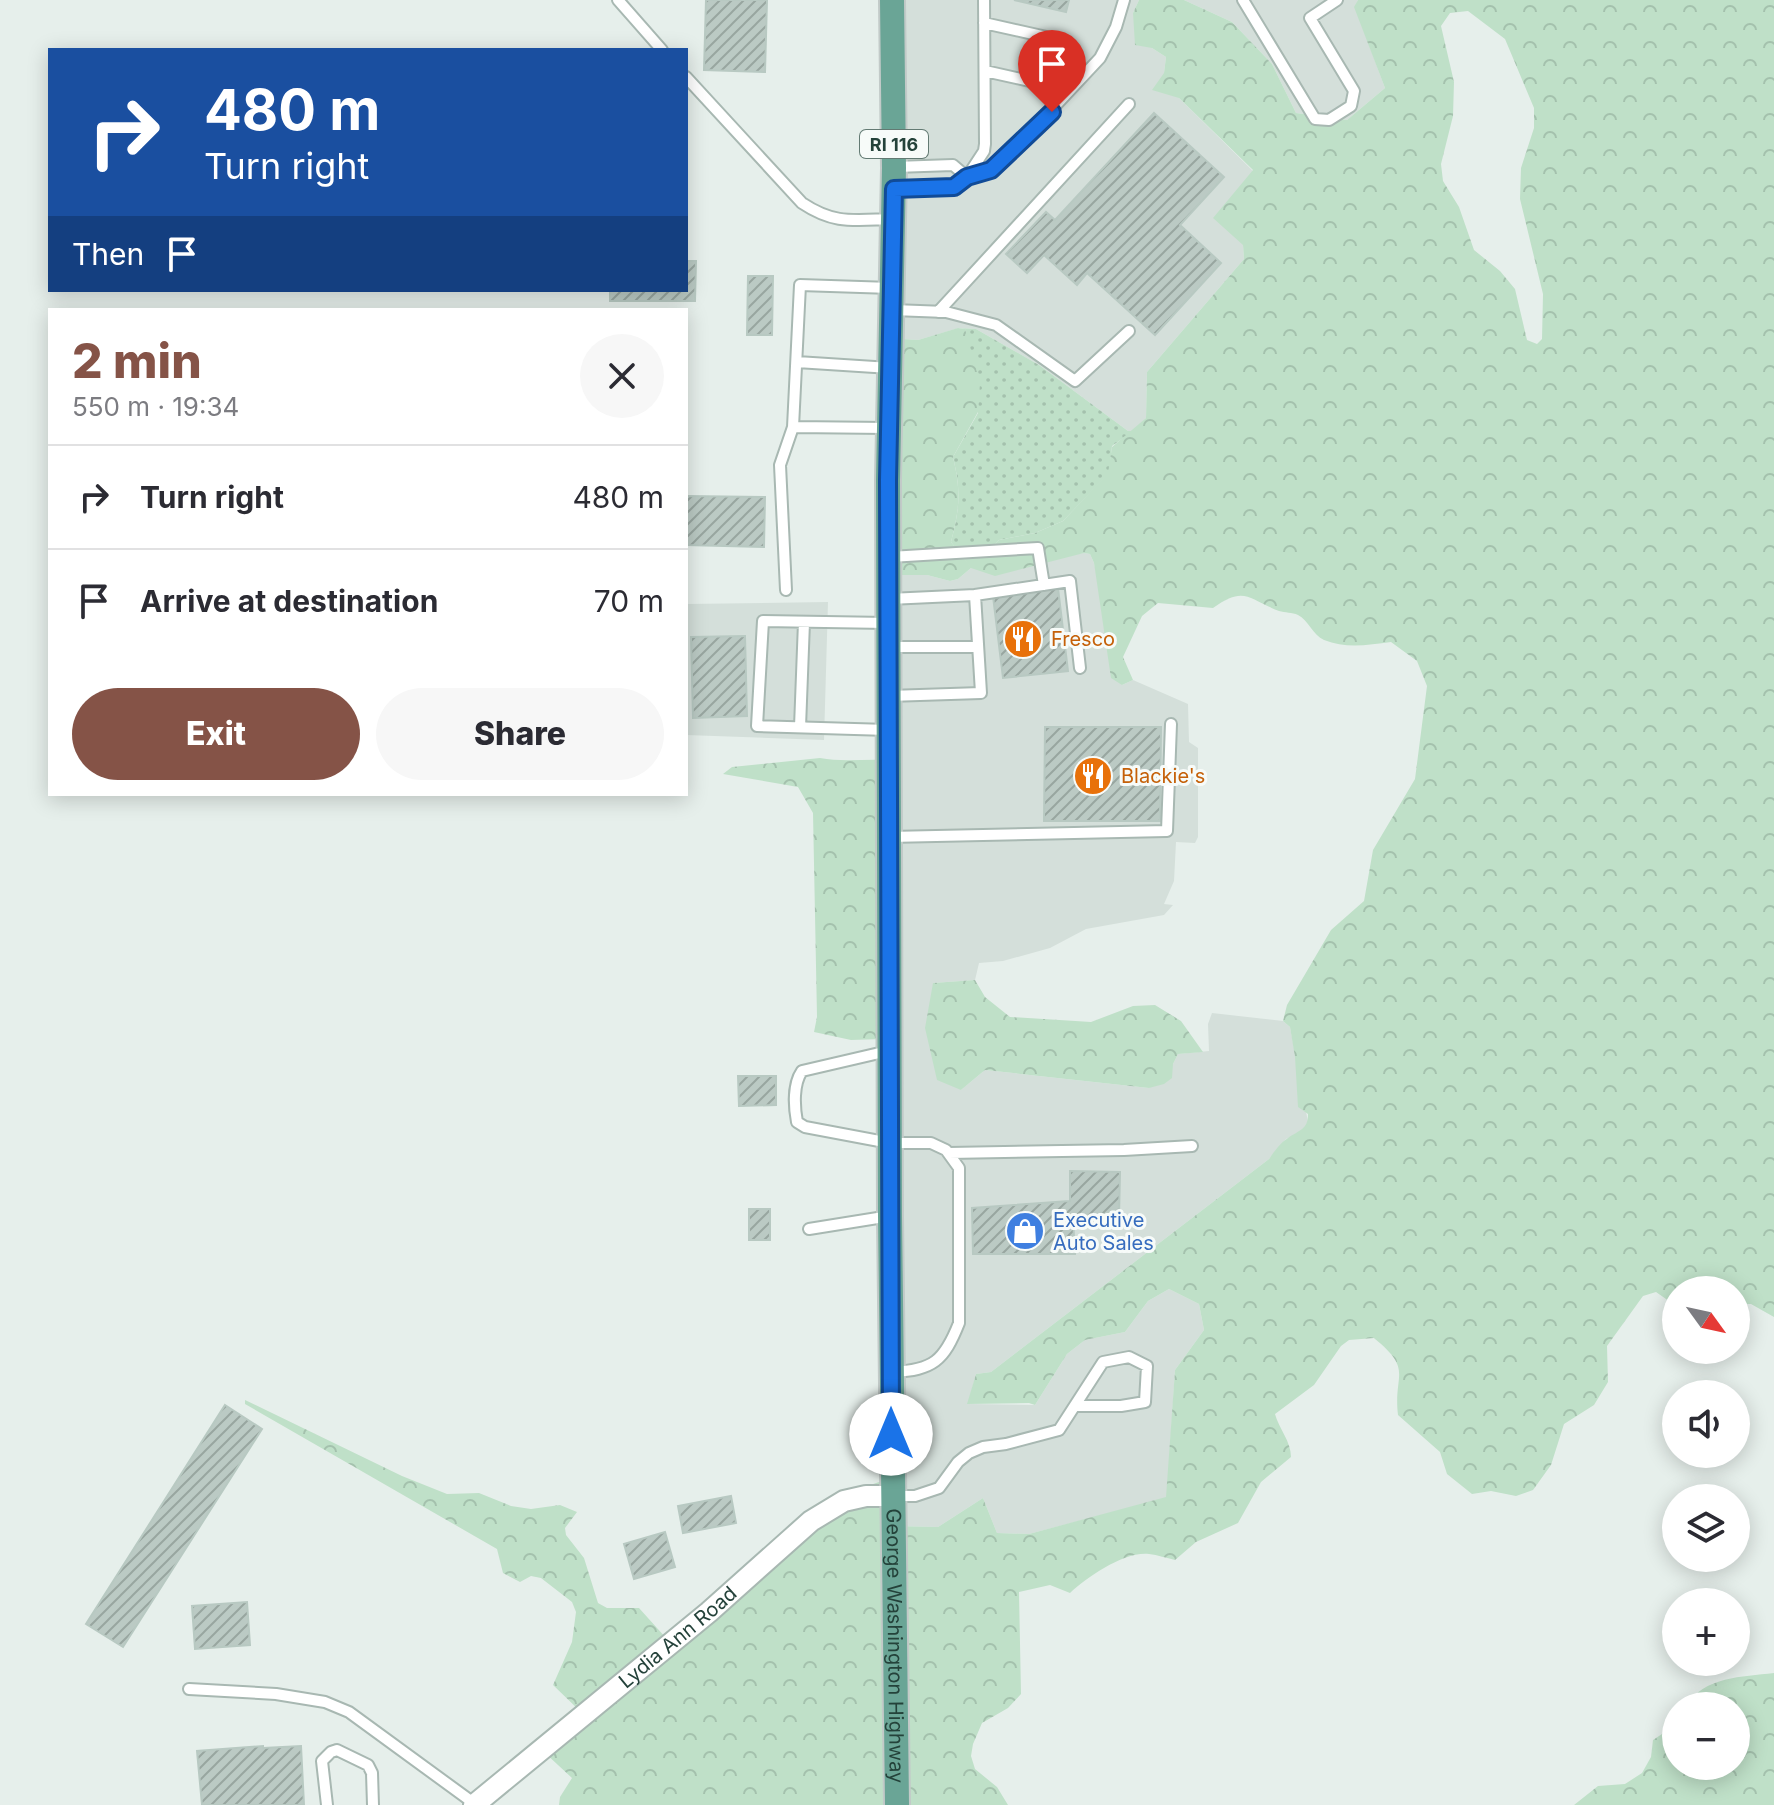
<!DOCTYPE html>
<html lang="en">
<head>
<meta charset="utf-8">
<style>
  body { margin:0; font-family:Inter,sans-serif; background:#f7f7f7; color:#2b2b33; height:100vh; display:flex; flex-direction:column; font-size:30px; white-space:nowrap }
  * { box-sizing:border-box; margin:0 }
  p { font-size:26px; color:#7c7c81 }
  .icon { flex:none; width:44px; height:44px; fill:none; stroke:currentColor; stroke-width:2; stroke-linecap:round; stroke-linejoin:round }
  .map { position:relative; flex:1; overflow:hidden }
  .sheet { position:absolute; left:48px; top:308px; width:640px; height:488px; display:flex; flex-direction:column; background:#fff; border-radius:0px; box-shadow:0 4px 20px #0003 }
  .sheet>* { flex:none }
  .banner { position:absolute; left:48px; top:48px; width:640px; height:244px; border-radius:0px; box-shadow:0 4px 20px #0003; background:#1a4fa0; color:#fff; overflow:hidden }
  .needle { width:52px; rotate:123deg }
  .fabs { position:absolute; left:1662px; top:1276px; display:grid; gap:16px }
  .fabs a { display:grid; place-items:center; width:88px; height:88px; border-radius:50%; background:#fff; box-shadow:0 4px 20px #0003; font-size:40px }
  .pin { position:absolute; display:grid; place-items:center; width:68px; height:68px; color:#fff; margin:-82px -34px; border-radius:50% 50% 50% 0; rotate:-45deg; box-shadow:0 0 8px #0007 }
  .pin .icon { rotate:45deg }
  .me { position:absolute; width:88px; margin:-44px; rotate:0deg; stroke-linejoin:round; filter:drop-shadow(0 0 6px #0008) }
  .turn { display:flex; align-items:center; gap:28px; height:168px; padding:0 24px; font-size:36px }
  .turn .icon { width:104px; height:104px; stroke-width:2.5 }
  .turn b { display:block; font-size:56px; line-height:68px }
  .then { display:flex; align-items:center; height:76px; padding:0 24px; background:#0003; gap:16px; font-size:30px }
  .round { display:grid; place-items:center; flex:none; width:84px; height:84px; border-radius:42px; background:#f7f7f7 }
  .head { display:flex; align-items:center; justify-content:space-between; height:136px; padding:0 24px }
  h1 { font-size:48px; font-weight:800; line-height:60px; color:#855347 }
  .primary-button { display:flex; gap:16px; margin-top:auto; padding:16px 24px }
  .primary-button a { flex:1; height:92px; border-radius:48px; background:#855347; color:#fff; font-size:32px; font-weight:800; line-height:92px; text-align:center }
  .primary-button a+a { background:#f7f7f7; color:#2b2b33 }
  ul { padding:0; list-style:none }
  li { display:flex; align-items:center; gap:24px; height:104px; padding:0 24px; border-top:2px solid #e1e1e2 }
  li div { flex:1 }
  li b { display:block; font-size:30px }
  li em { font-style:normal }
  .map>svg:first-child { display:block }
</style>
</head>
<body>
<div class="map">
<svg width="1774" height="1805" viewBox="0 0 1774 1805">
  <defs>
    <pattern id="grass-dots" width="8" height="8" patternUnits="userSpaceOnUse" patternTransform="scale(2)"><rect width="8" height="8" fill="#bfe0c8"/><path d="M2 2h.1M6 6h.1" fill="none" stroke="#a4c1ad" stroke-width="1.8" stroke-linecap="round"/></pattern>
    <pattern id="forest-crowns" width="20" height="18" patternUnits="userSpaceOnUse" patternTransform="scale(2)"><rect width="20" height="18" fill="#bfe0c8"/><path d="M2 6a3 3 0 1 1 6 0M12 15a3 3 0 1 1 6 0" fill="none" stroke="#a4c1ad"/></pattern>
    <pattern id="building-hatch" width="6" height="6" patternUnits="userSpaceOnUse" patternTransform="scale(2)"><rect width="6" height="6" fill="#bbcac4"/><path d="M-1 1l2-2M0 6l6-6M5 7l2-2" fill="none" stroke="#98a6a0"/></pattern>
  </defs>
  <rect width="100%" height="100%" fill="#e6efeb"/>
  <path fill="#d4dfda" d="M885 0H1139L1133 13 1152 48 1166 57 1164 73 1179 98 1253 171 1243 245 1244 259 1147 372 1146 418 1133 431H1128L1039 365 976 329 959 328 918 340 887 338Z
    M1184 0H1358L1355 7 1385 88 1347 120 1296 113 1272 64 1232 22Z
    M1084 553 1090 554 1094 563 1122 685 1133 680 1188 704 1189 742 1198 748V837L1195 843 1176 842 1174 881 1164 904 1173 905 1164 915 1086 929 1050 948 1003 961 979 963 975 980 933 983 961 1090 985 1070 1149 1088 1173 1064 1178 1054 1209 1051 1208 1024 1212 1013 1283 1021 1290 1027 1308 1122 1302 1132 1286 1139 1269 1159 991 1372 976 1374 968 1404 1035 1405 1067 1354 1085 1340 1125 1332 1148 1301 1169 1289 1199 1304 1204 1330 1175 1370 1167 1498 1029 1534 997 1533 983 1498 938 1527 891 1526 887 575H927L950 581 958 579 971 568Z
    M828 602 824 740 686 735V604Z"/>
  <path fill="url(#grass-dots)" d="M959 328 976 329 1039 365 1128 431H1133L1112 446 1109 473 1063 521 1035 533 999 540 971 568 951 542C960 507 961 491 953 457L978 413 965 329Z"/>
  <path fill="url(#forest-crowns)" fill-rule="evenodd" d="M1139 0H1184L1232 22 1272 64 1296 113 1347 120 1385 88 1354 7 1358 0H1774V1317L1751 1304H1736V1290H1676V1306L1656 1292 1643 1296 1607 1346 1608 1382 1594 1405 1564 1424 1551 1465 1533 1490 1516 1496 1491 1491 1472 1494 1447 1474 1440 1452 1398 1415C1393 1373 1414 1371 1374 1338L1349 1340 1341 1346 1314 1385 1275 1414C1279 1429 1291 1441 1291 1457L1261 1482 1238 1523 1196 1542 1175 1560C1166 1558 1158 1555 1149 1554 1125 1551 1087 1577 1070 1593L1050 1585 1019 1592 1021 1694 1008 1708 982 1723 973 1744 971 1756 975 1769 997 1787 1008 1805H559L560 1797 572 1778 544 1752 582 1713 553 1685 572 1642 576 1612 572 1602 541 1578 531 1576 520 1582 503 1573 497 1549 245 1404V1400L402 1476 447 1494 479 1493 511 1506 531 1509 560 1505 577 1512 565 1528 566 1535 584 1558 598 1603 607 1608H639L666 1638 838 1496 885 1480 892 1526 938 1527 983 1498 997 1533 1029 1534 1166 1497 1175 1370 1204 1330 1199 1304 1169 1289 1148 1301 1125 1332 1085 1340 1067 1354 1035 1405 1029 1403 967 1404 976 1374 991 1372 1269 1159C1274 1152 1280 1143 1288 1138 1299 1130 1308 1130 1308 1114L1298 1107 1295 1057 1290 1027 1283 1021 1287 1005 1331 930 1364 901 1373 850 1415 779 1427 686 1417 661 1391 642C1368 645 1346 649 1324 640 1313 635 1308 620 1298 615 1292 612 1285 613 1279 611 1248 599 1245 585 1213 608L1158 603 1142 616 1123 657 1133 680 1122 685 1111 678 1094 563 1090 554 1084 553 995 576 971 568 958 579 950 581 927 575H887V338L918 340 958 328 965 329 980 383 978 412 953 457C961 491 960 507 951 542L971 567 999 540 1035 533 1063 521 1108 473 1112 447 1146 418 1147 372 1244 259 1243 245 1213 218 1253 170 1179 98 1152 90 1164 73 1166 57 1152 48 1135 45 1133 13ZM1468 11 1505 39 1534 108V128L1521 168 1520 199 1543 294 1542 339 1537 344 1527 340 1515 289 1500 271 1474 250 1459 207 1443 181 1441 164 1453 116 1454 82 1441 26 1450 13Z
    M820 758C840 762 864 759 885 760L883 1039 851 1040 814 1032 817 1017 813 813 798 787 723 774 732 767Z
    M975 980 985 997 1010 1017 1091 1022 1133 1006 1155 1005 1181 1021 1203 1052 1178 1054 1173 1064 1172 1078 1164 1084 1149 1088 985 1070 961 1090 937 1080 925 1028 933 983Z
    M1774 1673V1805H1574L1598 1786 1625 1784 1642 1773 1651 1757 1653 1740 1668 1730 1676 1719V1766H1736V1706H1685C1706 1676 1741 1677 1774 1673Z"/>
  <path fill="url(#building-hatch)" stroke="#b8c9c2" stroke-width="2" d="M706 0H767L765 72 704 70Z
    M1014 0H1069L1066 12Z
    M1154 113 1224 177 1180 225 1221 263 1155 335 1087 273 1077 285 1044 255 1027 273 1006 254 1046 212 1055 220Z
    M686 261H696L695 301H610V290H686Z
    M748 276H773L772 335H747Z
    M686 496 765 497 764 547 686 545Z
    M1058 588 1068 671 1003 678 993 596Z
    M745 636 747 716 693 718 691 637Z
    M1045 727H1161L1160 821H1044Z
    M738 1076H776V1105L739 1106Z
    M1070 1171 1120 1172 1119 1217 1073 1219 1075 1254H973L972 1208 1070 1201Z
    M749 1209H770V1240H749Z
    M225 1405 262 1429 123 1647 86 1624Z
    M731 1496 736 1523 683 1533 678 1506Z
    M665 1532 675 1567 634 1579 624 1544Z
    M247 1602 250 1645 195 1649 192 1606Z
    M263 1746V1748L301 1746 304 1805H202L197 1751Z"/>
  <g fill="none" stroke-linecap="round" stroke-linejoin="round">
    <g stroke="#a8b8b2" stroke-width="14">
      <path id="lane" d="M618 0 662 50
        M1243 0 1315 119 1329 120 1351 106 1354 91 1310 18 1337 0
        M984 23 1051 38
        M985 71 1043 84
        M686 77 802 203C835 225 854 220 892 219
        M967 177 991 170 1011 153 1100 58 1116 27 1124 0
        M967 177 984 151 985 144 984 0
        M894 189 954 187 967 177 953 165 895 167
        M893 310 946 312 996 325 1075 381 1129 331
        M938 312 1129 104
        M797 362 890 368
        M793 427 887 428
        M890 557 1038 548 1044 585
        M786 590 780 465 793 427 800 285 891 288
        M889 599 975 595
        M887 623 763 621 757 726 888 730
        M889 647H978
        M889 696 981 693 975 595 1070 581 1080 668
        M800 727 804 622
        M889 837 1167 831 1171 724
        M888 1051 802 1071C793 1084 794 1106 797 1122L805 1127 890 1143H931L946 1150 959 1168V1323C944 1361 933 1370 893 1372
        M949 1153 1124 1150 1192 1146
        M809 1229 890 1216
        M894 1496H915L939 1488 958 1462 969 1453 983 1447 1006 1444 1059 1430 1103 1362 1129 1357 1147 1366 1145 1402 1121 1406H1075
        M189 1689 276 1694 325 1702 349 1712 475 1804
        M327 1805 322 1761 331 1752 337 1750 368 1765 372 1773 373 1805"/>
    </g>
    <g stroke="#a8b8b2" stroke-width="24">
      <g id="street">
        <path id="s1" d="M474 1805 709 1612 811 1521 844 1501 866 1496H892"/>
      </g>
    </g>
    <g stroke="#c2cac8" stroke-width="28">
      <g id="primary">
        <path id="s2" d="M892 0 894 168 888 480 890 1216 897 1805"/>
      </g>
    </g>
    <use href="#lane" stroke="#fff" stroke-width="10"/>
    <use href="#street" stroke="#fff" stroke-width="20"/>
    <use href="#primary" stroke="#6aa596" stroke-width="24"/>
  </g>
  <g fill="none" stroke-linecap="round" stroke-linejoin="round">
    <g stroke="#114b97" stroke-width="20">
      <path id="route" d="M891 1434 888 480 894 189 954 187 967 177 991 170 1052 112"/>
    </g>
    <use href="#route" stroke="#1a73e8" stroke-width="14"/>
  </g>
  <defs>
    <g id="restaurant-disc" transform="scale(2)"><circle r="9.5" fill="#e8710a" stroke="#f7fbf9"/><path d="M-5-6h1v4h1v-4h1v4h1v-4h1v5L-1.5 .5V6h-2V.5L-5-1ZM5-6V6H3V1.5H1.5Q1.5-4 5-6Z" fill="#fff"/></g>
    <g id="shop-disc" transform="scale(2)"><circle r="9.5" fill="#3f7fe0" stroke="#f7fbf9"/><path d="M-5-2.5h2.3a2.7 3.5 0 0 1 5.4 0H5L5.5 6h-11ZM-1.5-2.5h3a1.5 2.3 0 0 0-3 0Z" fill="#fff"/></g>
  </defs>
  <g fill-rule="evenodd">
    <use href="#restaurant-disc" x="1023" y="639"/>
    <use href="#restaurant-disc" x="1093" y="776"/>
    <use href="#shop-disc" x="1025" y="1231"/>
  </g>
  <g text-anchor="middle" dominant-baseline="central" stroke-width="6" stroke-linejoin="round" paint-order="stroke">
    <rect fill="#f7fbf9" stroke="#637a73" stroke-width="2" x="860" y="130" width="68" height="28" rx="6"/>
    <g font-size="18" font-weight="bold" fill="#24423a">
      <text x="894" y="144">RI 116</text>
    </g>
    <g font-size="20" fill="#c56008" stroke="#f7fbf9" text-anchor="start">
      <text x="1051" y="639">Fresco</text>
      <text x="1121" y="776">Blackie's</text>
    </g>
    <g font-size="20" fill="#366cbe" stroke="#f7fbf9" text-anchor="start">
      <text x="1053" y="1220">Executive<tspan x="1053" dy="23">Auto Sales</tspan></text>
    </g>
    <g font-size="20" fill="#24423a" stroke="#f7fbf9">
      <text stroke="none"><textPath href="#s1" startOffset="264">Lydia Ann Road</textPath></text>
      <text stroke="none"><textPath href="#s2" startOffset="1646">George Washington Highway</textPath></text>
    </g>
  </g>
</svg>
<div class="fabs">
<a><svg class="needle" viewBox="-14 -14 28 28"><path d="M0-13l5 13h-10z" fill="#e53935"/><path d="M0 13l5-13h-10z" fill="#7c7c81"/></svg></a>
<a><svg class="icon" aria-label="sound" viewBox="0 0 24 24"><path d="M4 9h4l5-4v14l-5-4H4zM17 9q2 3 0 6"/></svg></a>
<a><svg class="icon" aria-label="layers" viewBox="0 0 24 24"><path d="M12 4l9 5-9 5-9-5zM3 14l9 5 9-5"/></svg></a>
<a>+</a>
<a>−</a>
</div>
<div class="pin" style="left:1052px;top:112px;background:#d93025"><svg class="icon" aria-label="arrive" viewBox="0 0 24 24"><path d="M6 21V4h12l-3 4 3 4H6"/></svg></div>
<svg class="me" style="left:891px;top:1434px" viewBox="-20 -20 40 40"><circle r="19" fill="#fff"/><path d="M0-13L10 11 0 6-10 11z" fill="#1a73e8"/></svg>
<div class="banner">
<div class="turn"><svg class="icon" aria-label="right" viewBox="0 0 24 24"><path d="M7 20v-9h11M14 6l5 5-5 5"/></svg><div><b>480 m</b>Turn right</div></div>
<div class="then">Then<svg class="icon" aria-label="arrive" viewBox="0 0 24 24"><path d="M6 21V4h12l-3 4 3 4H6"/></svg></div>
</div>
<section class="sheet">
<div class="head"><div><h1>2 min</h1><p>550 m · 19:34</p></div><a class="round"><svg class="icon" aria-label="close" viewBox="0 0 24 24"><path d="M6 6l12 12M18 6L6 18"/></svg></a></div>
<ul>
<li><svg class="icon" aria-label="right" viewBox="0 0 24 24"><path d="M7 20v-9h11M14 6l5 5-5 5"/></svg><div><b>Turn right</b></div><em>480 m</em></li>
<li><svg class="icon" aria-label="arrive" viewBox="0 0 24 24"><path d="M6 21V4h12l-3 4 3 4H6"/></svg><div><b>Arrive at destination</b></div><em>70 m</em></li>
</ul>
<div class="primary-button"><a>Exit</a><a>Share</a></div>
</section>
</div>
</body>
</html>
